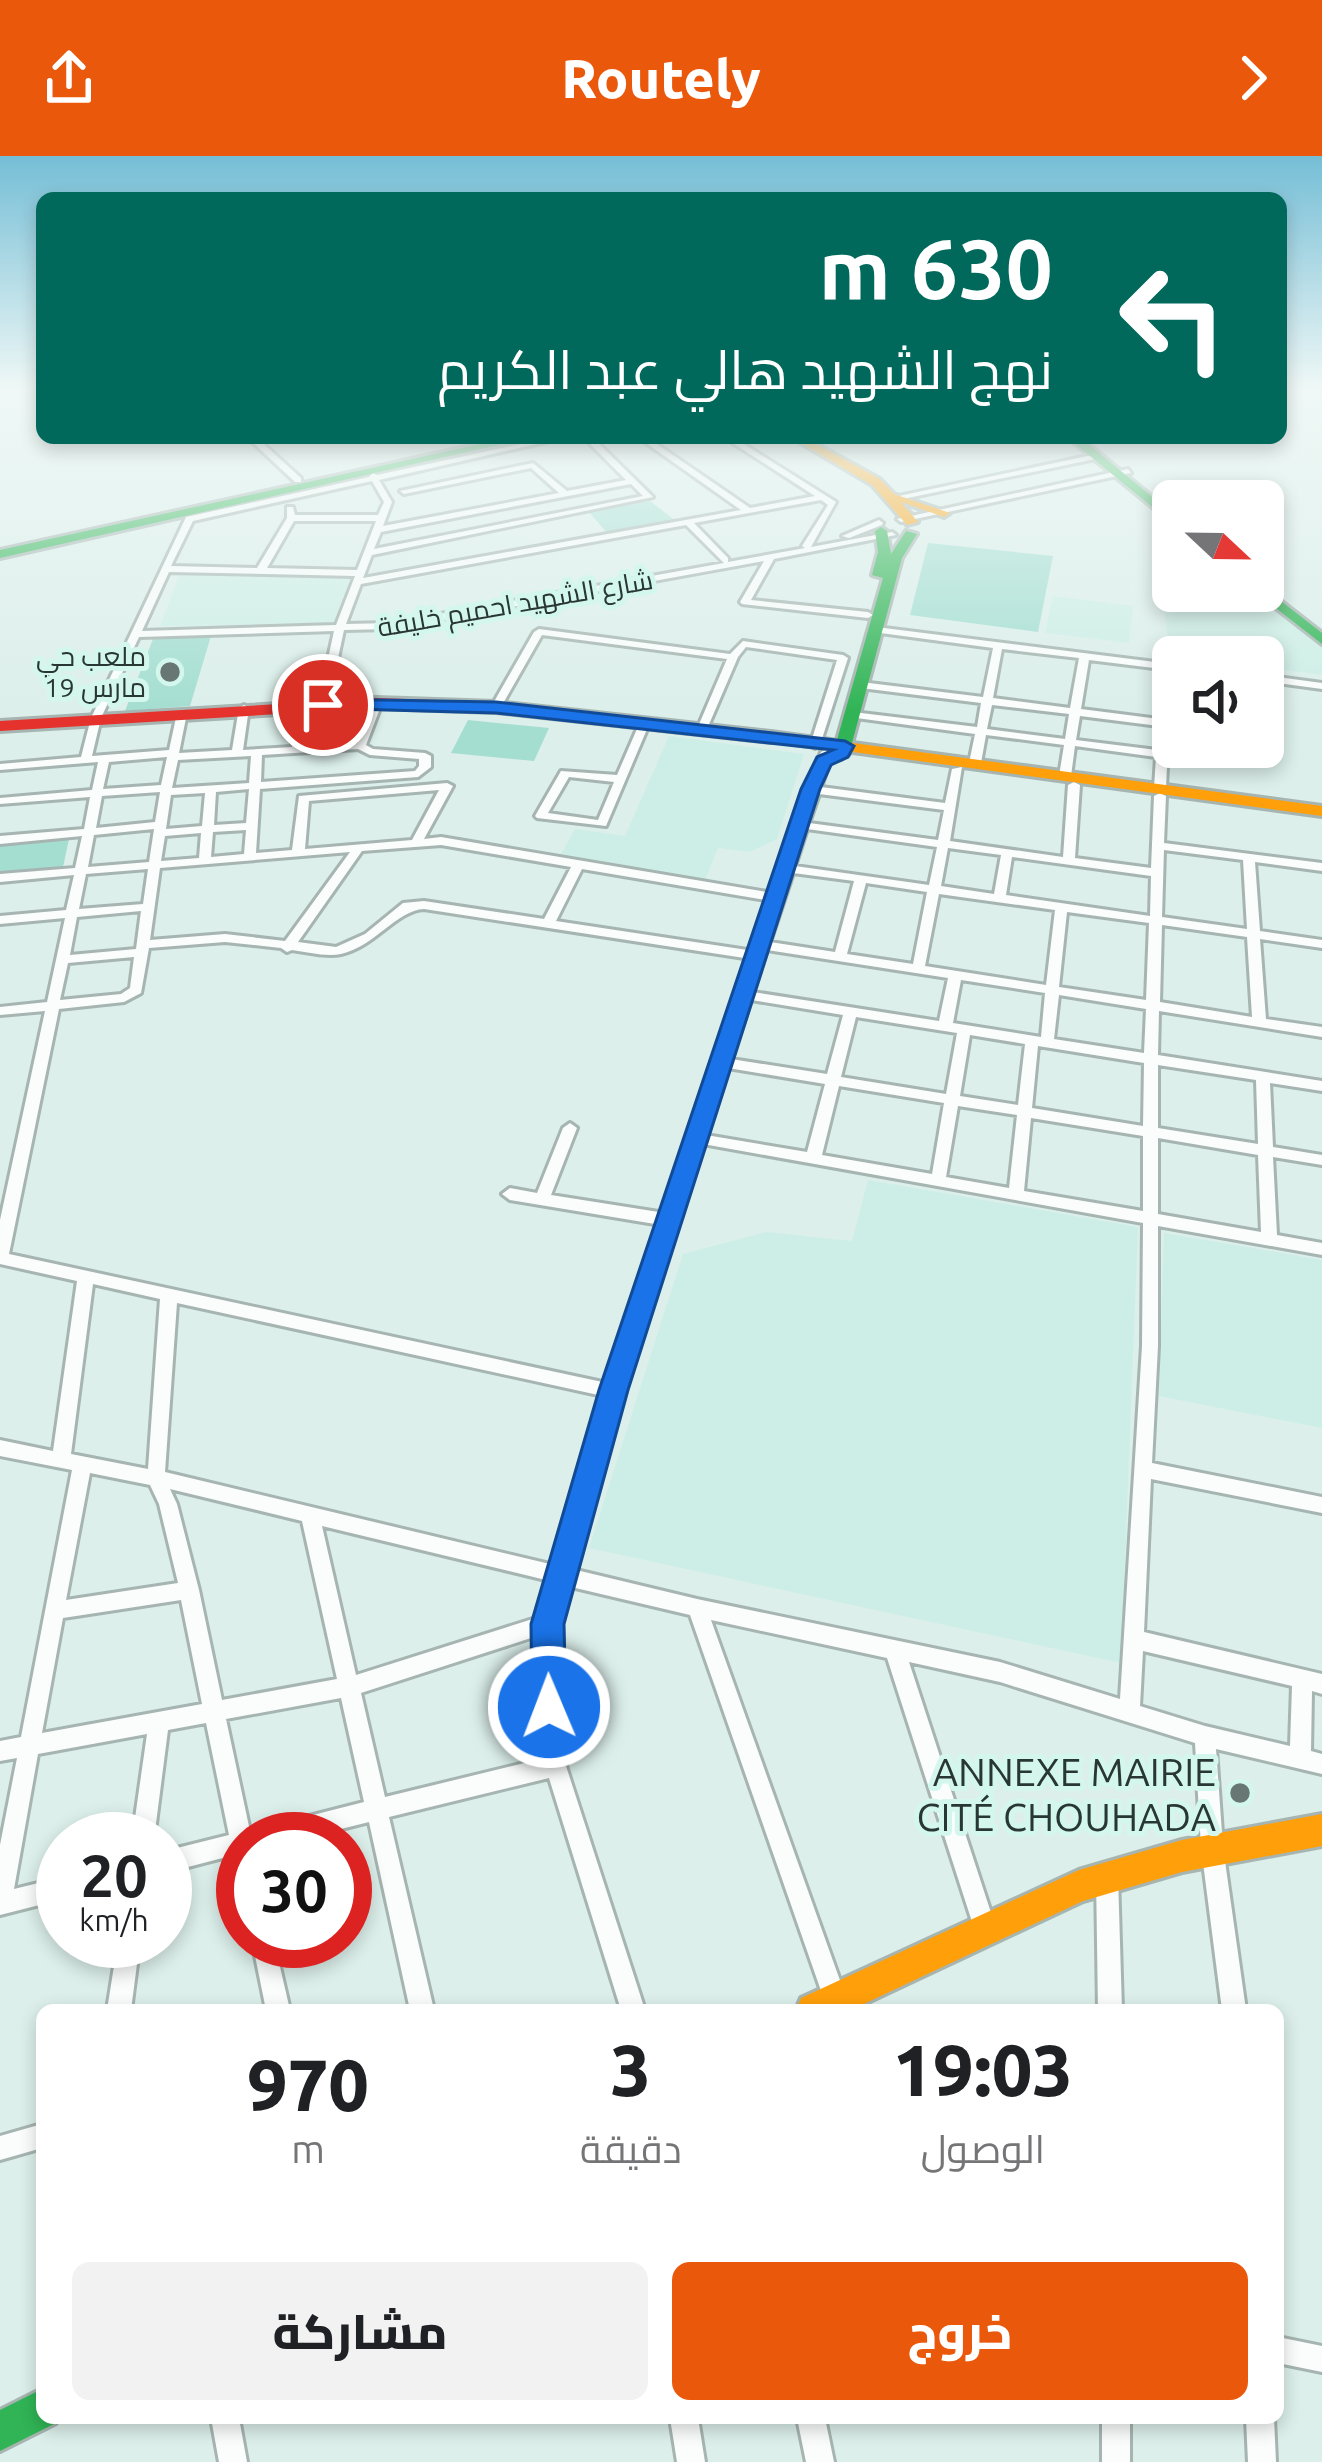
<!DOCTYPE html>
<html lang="ar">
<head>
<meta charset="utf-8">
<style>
  body { margin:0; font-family:Ubuntu,Cairo,sans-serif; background:#f2f2f2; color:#202124; direction:rtl; height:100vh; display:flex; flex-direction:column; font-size:45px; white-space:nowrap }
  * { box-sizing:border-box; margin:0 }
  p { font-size:39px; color:#757577 }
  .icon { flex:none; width:66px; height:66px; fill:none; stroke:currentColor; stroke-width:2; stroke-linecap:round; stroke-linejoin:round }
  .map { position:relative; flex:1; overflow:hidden; direction:ltr }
  .details { position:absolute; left:36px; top:1848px; width:1248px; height:420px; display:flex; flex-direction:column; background:#fff; border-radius:18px; box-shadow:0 6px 18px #0003; direction:rtl }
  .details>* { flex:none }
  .hud { position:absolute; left:36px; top:36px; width:1251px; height:252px; border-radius:18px; box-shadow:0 6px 18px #0003; direction:rtl; background:#00695c; color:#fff; overflow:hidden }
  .needle { width:78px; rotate:112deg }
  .fabs { position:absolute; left:1152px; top:324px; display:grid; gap:24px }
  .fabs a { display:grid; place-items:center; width:132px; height:132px; border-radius:18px; background:#fff; box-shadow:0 6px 18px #0003; font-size:60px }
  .speed { position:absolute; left:36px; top:1656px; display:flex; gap:24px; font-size:60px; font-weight:700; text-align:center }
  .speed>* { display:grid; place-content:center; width:156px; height:156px; border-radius:50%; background:#fff; box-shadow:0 6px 18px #0003; line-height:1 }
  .speed small { font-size:30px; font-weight:400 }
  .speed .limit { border:18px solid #d22; background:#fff; color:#111 }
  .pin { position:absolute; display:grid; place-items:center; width:102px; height:102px; color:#fff; margin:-51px; border:6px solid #fff; border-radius:50%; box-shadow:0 3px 12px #0007 }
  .me { position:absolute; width:132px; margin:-66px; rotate:359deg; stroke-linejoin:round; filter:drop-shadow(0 0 9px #0008) }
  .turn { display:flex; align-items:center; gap:42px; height:252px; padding:0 36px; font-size:54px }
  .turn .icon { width:156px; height:156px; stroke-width:2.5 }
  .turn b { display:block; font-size:84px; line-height:102px }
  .eta { display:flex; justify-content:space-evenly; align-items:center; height:204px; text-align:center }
  .eta b { font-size:72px; font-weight:800; line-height:84px }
  .action { display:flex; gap:24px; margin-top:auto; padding:24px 36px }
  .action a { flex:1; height:138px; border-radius:18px; background:#ea580c; color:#fff; font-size:48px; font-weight:800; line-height:138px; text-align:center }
  .action a+a { background:#f2f2f2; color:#202124 }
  header { display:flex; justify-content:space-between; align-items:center; height:156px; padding:0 36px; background:#ea580c; color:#fff; font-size:54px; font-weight:800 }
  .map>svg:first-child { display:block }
</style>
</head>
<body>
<header><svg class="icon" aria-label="forward" viewBox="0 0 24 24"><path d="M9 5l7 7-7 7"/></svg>Routely<svg class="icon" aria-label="share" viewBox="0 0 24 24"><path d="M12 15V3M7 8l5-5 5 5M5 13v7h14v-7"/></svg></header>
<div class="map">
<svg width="1322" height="2306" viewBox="0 0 1322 2306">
  <rect width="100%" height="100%" fill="#dcefea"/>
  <path fill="#cdeee6" d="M180 417 352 419 333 468 160 470Z
    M1053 440 1133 450 1129 487 1045 477Z
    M1270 446 1322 488V519L1263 511V501L1169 500 1164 447Z
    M669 580 804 598 777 683 750 696 718 692 705 724 560 700 575 673 625 680Z
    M868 1024 1138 1071 1121 1507 589 1392 683 1098 766 1076 852 1085Z
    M1164 1077 1322 1104V1272L1159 1240Z"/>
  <path fill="#a4ded1" d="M650 345 677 366 609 379 589 356Z
    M928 387 1053 400 1038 476 910 459Z
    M211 480 190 550 125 555 153 483Z
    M468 564 549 572 534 605 451 597Z
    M69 683 63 711 0 717V689Z"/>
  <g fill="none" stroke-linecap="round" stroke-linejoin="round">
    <g stroke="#a6b5b1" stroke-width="6">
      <path id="street" d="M248 282H257L301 322V326H295Z
        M548 282H563L379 324 392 346 383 370 559 337 531 312 404 338 400 335 533 307 567 335 626 324 584 282H593L653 341 372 399 363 422 741 354 639 282H648L750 352 815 340 725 282H734L836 346 811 391 892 376 896 379 774 403 751 444 868 456 873 459 868 462 742 448 740 446 764 405 390 473 344 474 328 549 323 552 318 549 334 475 139 481 101 562 92 600 169 594 177 557 182 554 187 557 179 597 232 594 239 552 244 549 249 552 243 594 292 591 294 550 299 547 304 550 303 590 356 587 372 547 377 544 382 547 366 589 373 593 425 597 431 600V611L418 621 260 633 256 697 292 694 299 640 447 627 453 630 424 683 441 681 773 737 796 671 794 669 798 666 808 636 804 633 810 630 821 596 827 593 833 596 821 631 945 647 952 613 962 611 950 685 1063 701 1068 629 1074 626 1080 629 1075 702 1151 712 1154 640 1160 637 1166 640 1164 687 1322 707V715L1255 706 1260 775 1322 784V792L1260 783 1266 863 1322 871V881L1159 855 1158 899 1322 925V935L1270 927 1273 991 1322 999V1009L1273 1001 1277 1079 1322 1087V1099L1158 1070V1190L1152 1307 1322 1341V1357L1151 1323 1144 1476 1322 1518V1538L1312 1535 1311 1595 1322 1598V1618L1216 1593 1223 1691 1246 1854H1222L1201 1691 1195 1587 1000 1526 909 1506 996 1772 993 1780 985 1783 977 1780 974 1772 887 1502 711 1464 847 1844 843 1852H827L690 1459 567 1430 557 1468 559 1551 566 1610 645 1854H621L549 1622 389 1661 434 1854H410L369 1666 301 1683H243V1705L234 1699 165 1717V1695L229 1679 206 1567 168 1574 154 1683H132L147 1578 38 1598 14 1733 63 1721V1743L0 1759V1689L17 1602 0 1605V1585L21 1581 72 1314 0 1300V1284L53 1295 77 1125 0 1108V1064L45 855 0 859V851L47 846 65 762 0 768V760L66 754 74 719 0 726V718L75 712 82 680 0 688V680L84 673 90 641 0 648V642L92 634 98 606 0 614V608L81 601 91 562 186 361 369 321 373 317 377 319ZM372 325 384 346 378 359H295L293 351H287V362L257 412 171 410 193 365ZM631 328 643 340 374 393 381 376ZM821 344 828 349 802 390 805 392 728 406V402L694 367ZM294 365H376L357 414 267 412ZM686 369 724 407 390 467 346 468 361 428ZM169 416 355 420 336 469 142 475ZM358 593 370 599 419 603V610L415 615 261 626 262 599ZM251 600 249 627 172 632 178 604ZM167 601 161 629 103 633 109 606ZM249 633 246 667 214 669 216 636ZM439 634 412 684 305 693 309 645ZM160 636 155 666 96 672 102 640ZM205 637 202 670 166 673 171 639ZM819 638 944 654 938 684 809 667ZM154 673 149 706 88 711 94 679ZM807 673 937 691 929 729 795 710ZM246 674 244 698 211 701 213 676ZM201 677 199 702 161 705 165 680ZM441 689 571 711 544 763 424 745 403 747 365 778 336 791 298 786 362 695ZM948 692 1001 699 994 738 941 730ZM1164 694 1243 704 1247 773 1162 761ZM350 696 285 785 225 778 150 784 160 712ZM1012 701 1151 720 1150 760 1006 739ZM148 713 143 748 79 753 86 718ZM582 713 771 745 754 795 556 765ZM793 717 854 725 835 796 770 786ZM866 727 927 736 913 808 847 798ZM939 738 1055 754 1046 829 925 810ZM424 753 751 803 665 1057 551 1039 577 972 570 967 563 972 537 1037 510 1032 502 1038 510 1044 661 1069 607 1227 9 1098 59 853 124 846 141 837 149 792 225 786 281 792 287 796 292 794C307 796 326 801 341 798 374 791 397 754 424 753ZM141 755 136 793 70 799 77 761ZM1067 756 1149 767 1146 844 1059 831ZM1162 769 1247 781 1252 861 1160 846ZM767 794 948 822 939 865 753 836ZM134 801 130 832 121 838 60 844 68 807ZM961 824 1045 837 1041 881 953 867ZM1059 839 1146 853 1144 897 1054 883ZM751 844 843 859 827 918 731 903ZM856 861 957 877 946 938 841 921ZM970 879 1025 888 1018 949 960 940ZM1038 890 1144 907 1143 970 1032 952ZM1158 909 1256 924 1258 988 1158 972ZM728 912 825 928 807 996 706 979ZM839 930 944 947 932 1018 822 999ZM958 950 1017 959 1009 1032 946 1021ZM1031 962 1143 980V1055L1024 1035ZM1158 982 1258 999 1261 1076 1158 1058ZM703 988 1143 1067 1142 1190 1120 1543 1000 1506 697 1443 572 1413 622 1235ZM93 1128 160 1143 148 1313 71 1298ZM177 1147 603 1240 554 1409 165 1316ZM90 1317 150 1329 159 1348 178 1427 66 1444ZM170 1333 302 1365 337 1523 222 1544 199 1434 177 1348ZM322 1370 550 1425 539 1461 356 1519ZM181 1444 202 1548 42 1577 63 1462ZM537 1480 539 1551 545 1602 385 1641 361 1537ZM1143 1495 1292 1530 1290 1590 1205 1570 1140 1550ZM341 1542 364 1646 250 1675 226 1563Z
        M1097 298 1100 302 898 344 894 341Z
        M1128 313 1131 317 901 366 897 363Z
        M879 364 883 367 882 369 849 382 842 380Z
        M876 471 1163 507 1164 503H1172L1166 632 1160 635 1154 632 1156 601 1075 590 1071 620 1065 623 1059 620 1064 589 986 579 981 607 975 610 969 607 975 578 849 561 848 559 853 556 977 571 981 547 861 532 856 529 861 526 983 541 993 492 873 476 871 474ZM1002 493 1079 502 1070 552 993 542ZM1089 504 1162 513 1159 563 1081 553ZM992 549 1069 558 1065 583 987 573ZM1080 560 1159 570 1157 594 1076 584Z
        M539 473 730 498 743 485 843 499 848 502 820 589 815 592 810 589 837 504 746 491 738 501 707 573 702 576 697 573 727 503 542 479 501 551 492 553 491 551 534 476Z
        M1263 519 1322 527V533L1263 525Z
        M645 563 650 566 606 670 537 662 535 660 561 615 617 619 640 566ZM569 621 614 626 598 664 548 657Z
        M1107 1709 1115 1712 1118 1720 1122 1854H1098L1096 1720 1099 1712Z
        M118 1785H140L131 1854H107Z
        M252 1785H274L290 1854H266Z
        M42 1968V1992L0 2004V1980Z
        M1278 2181 1322 2190V2216L1278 2207Z
        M211 2262H239L247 2306H219Z
        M670 2262H698L705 2306H677Z
        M797 2262H825L834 2306H806Z
        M1102 2262H1130V2306H1102Z
        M1246 2262H1274L1276 2306H1248Z"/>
    </g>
    <g stroke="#a6b5b1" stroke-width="6">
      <path id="fast" d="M507 282H529L0 402V394Z
        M1068 282H1081L1173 358V368Z
        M881 371 887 375 891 398 906 375 917 378 902 402 849 598 841 603 833 598 883 422 872 419 878 396 875 375Z
        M1263 431 1322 477V488L1254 435H1263Z
        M42 2233V2262H58L56 2267 0 2295V2254Z"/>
    </g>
    <g stroke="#a6b5b1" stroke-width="6">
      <path id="slow" d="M792 282H806L880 323 894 338 950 357 944 361 901 346 918 366 907 369 872 329Z
        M771 576 1322 650V660L765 584 763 581Z
        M1322 1658V1690L1182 1716 1083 1745 851 1854H796L801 1842 1079 1714 1182 1684Z"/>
    </g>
    <g stroke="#a6b5b1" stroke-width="6">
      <path id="jam" d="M377 542 496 546 771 576 779 581 771 586 496 556 377 552 0 575V565Z"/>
    </g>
    <use href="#street" fill="#fafdfc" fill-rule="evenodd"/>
    <use href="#fast" fill="#30b455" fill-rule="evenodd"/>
    <use href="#slow" fill="#ff9f0a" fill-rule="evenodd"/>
    <use href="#jam" fill="#e5322d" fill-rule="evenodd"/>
  </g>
  <linearGradient id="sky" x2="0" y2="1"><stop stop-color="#75bed6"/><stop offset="0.42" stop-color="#eff8f6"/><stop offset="1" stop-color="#eff8f6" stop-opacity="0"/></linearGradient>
  <rect width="1322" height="556" fill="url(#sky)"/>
  <path fill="#1a73e8" stroke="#114b97" stroke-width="3" d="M323 543 496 546 845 585 854 590 848 601 831 609 820 633 628 1234 564 1468 566 1551 561 1563 549 1568 537 1563 532 1551 531 1468 599 1234 801 633 817 601 833 594 496 557 317 552V545Z"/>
  <g fill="#687773" stroke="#d4f7ed" stroke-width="4.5">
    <circle cx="170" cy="516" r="12"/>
    <circle cx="1240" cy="1637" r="12"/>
  </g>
  <g text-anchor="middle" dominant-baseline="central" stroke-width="10" stroke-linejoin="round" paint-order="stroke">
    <g font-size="27" fill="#293733" stroke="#d4f7ed">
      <text transform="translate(515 447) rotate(-10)">شارع الشهيد احميم خليفة</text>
    </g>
    <g font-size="27" fill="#293733" stroke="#d4f7ed" text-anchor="end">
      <text x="146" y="500">ملعب حي<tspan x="146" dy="31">19 مارس</tspan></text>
    </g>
    <g font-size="39" fill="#293733" stroke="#d4f7ed" text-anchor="end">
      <text x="1216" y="1615">ANNEXE MAIRIE<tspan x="1216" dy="45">CITÉ CHOUHADA</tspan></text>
    </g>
  </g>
</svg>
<div class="fabs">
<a><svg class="needle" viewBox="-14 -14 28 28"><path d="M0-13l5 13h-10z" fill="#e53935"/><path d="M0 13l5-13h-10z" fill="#757577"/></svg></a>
<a><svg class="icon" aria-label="sound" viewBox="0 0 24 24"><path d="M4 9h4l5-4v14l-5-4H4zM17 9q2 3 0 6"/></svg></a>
</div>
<div class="speed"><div>20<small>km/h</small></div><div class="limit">30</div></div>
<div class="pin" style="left:323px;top:549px;background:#d93025"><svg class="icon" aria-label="arrive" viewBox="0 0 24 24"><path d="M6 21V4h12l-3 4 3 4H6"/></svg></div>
<svg class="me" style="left:549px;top:1551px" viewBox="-20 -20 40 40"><circle r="17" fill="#1a73e8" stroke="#fff" stroke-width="3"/><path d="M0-11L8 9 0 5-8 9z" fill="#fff"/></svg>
<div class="hud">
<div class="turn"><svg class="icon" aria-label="left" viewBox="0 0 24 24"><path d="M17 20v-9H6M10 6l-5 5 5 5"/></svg><div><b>630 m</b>نهج الشهيد هالي عبد الكريم</div></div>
</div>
<section class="details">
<div class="eta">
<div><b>19:03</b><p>الوصول</p></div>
<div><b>3</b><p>دقيقة</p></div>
<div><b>970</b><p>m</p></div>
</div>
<div class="action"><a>خروج</a><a>مشاركة</a></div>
</section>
</div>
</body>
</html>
